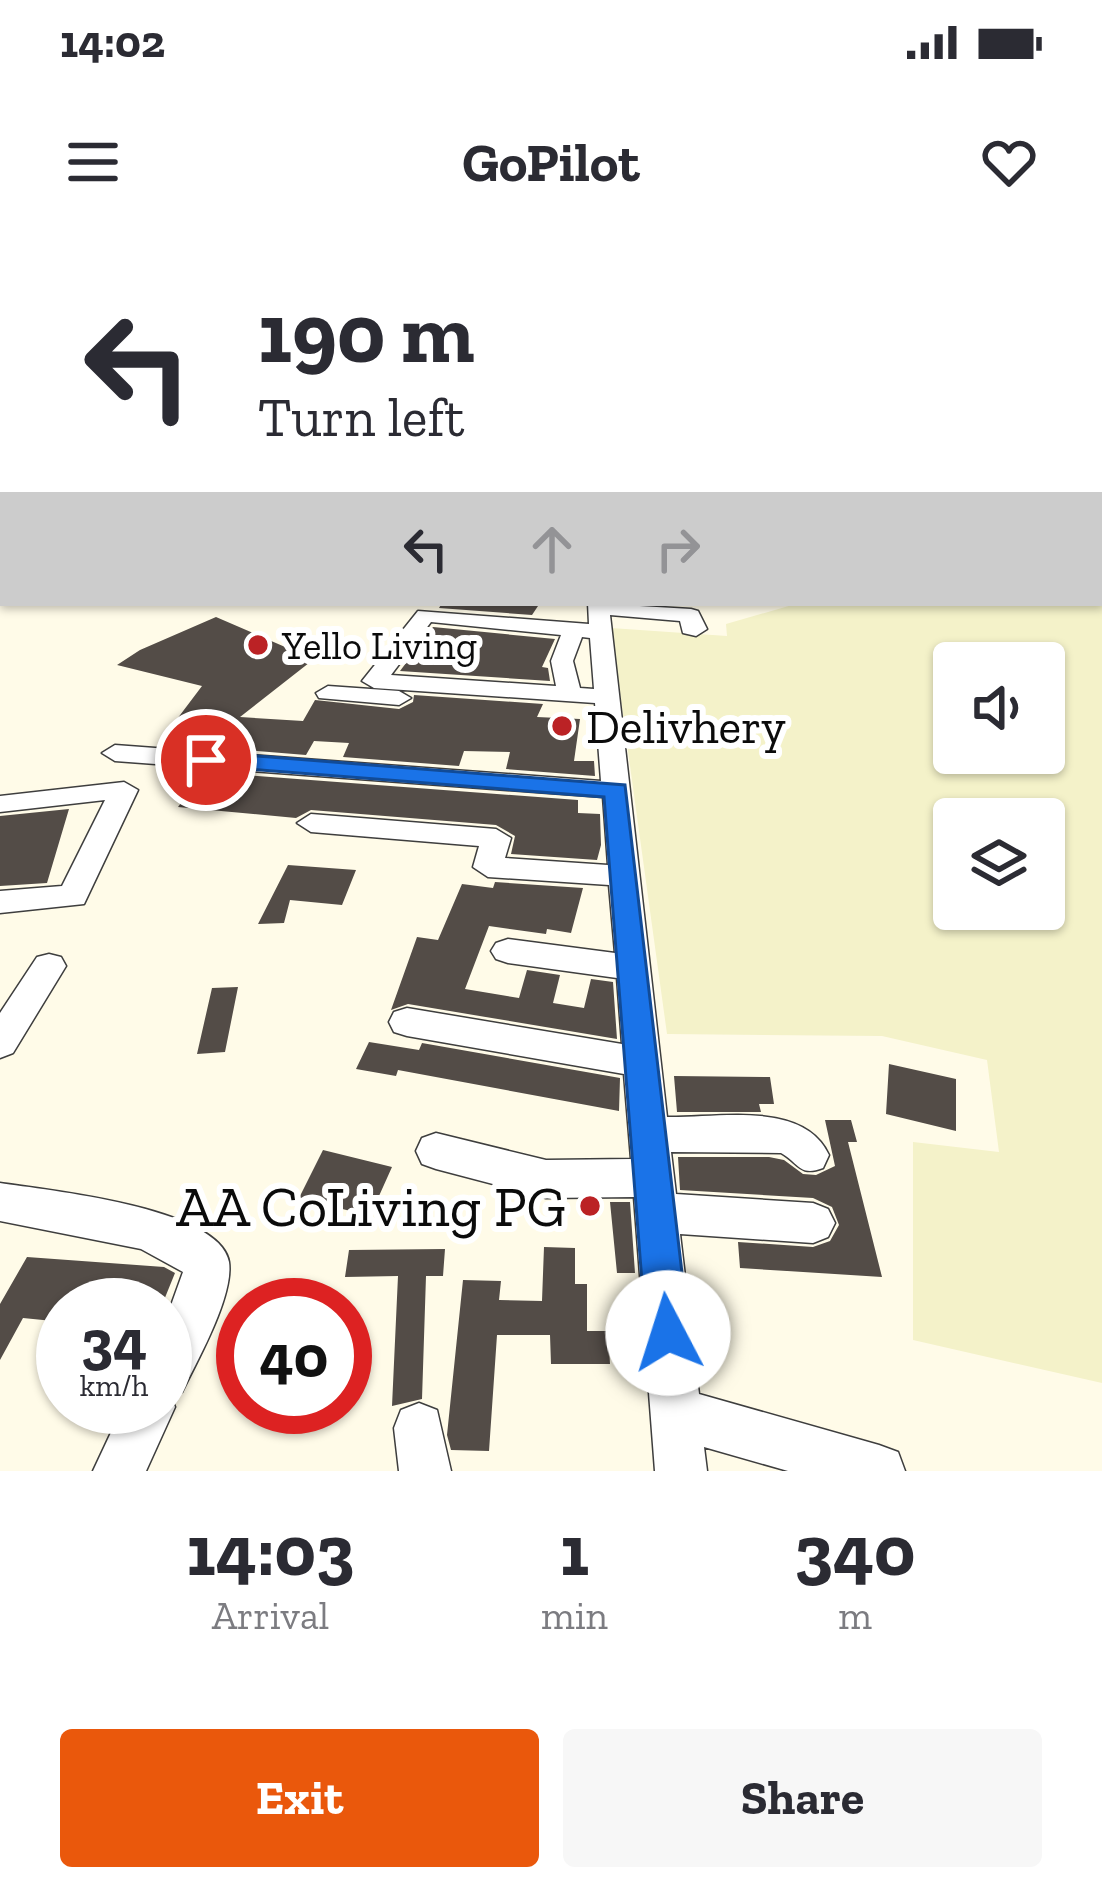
<!DOCTYPE html>
<html lang="en">
<head>
<meta charset="utf-8">
<style>
  body { margin:0; font-family:"Zilla Slab",serif; background:#f7f7f7; color:#2b2b33; height:100vh; display:flex; flex-direction:column; font-size:45px; white-space:nowrap }
  * { box-sizing:border-box; margin:0 }
  p { font-size:39px; color:#7c7c81 }
  .icon { flex:none; width:66px; height:66px; fill:none; stroke:currentColor; stroke-width:2; stroke-linecap:round; stroke-linejoin:round }
  .map { position:relative; height:1231px; overflow:hidden }
  .drawer { display:flex; flex-direction:column; background:#fff; flex:1 }
  .drawer>* { flex:none }
  .hud { position:absolute; left:0px; top:0px; width:1104px; height:366px; box-shadow:0 3px 9px #0004; background:#fff; color:#2b2b33; overflow:hidden }
  .controls { position:absolute; left:933px; top:402px; display:grid; gap:24px }
  .controls a { display:grid; place-items:center; width:132px; height:132px; border-radius:12px; background:#fff; box-shadow:0 3px 9px #0004; font-size:60px }
  .speed { position:absolute; left:36px; top:1038px; display:flex; gap:24px; font-size:60px; font-weight:700; text-align:center }
  .speed>* { display:grid; place-content:center; width:156px; height:156px; border-radius:50%; background:#fff; box-shadow:0 3px 9px #0004; line-height:1 }
  .speed small { font-size:30px; font-weight:400 }
  .speed .limit { border:18px solid #d22; background:#fff; color:#111 }
  .pin { position:absolute; display:grid; place-items:center; width:102px; height:102px; color:#fff; margin:-51px; border:6px solid #fff; border-radius:50%; box-shadow:0 3px 12px #0007 }
  .me { position:absolute; width:132px; margin:-66px; rotate:355deg; stroke-linejoin:round; filter:drop-shadow(0 0 9px #0008) }
  .turn { display:flex; align-items:center; gap:42px; height:252px; padding:0 60px; font-size:54px }
  .turn .icon { width:156px; height:156px; stroke-width:2.5 }
  .turn b { display:block; font-size:84px; line-height:102px }
  .lanes { display:flex; align-items:center; height:114px; padding:0 60px; background:#0003; justify-content:center; gap:60px; direction:ltr }
  .lanes .off { opacity:.35 }
  .eta { display:flex; justify-content:space-evenly; align-items:center; height:204px; text-align:center }
  .eta b { font-size:72px; font-weight:700; line-height:84px }
  .cta { display:flex; gap:24px; margin-top:auto; padding:24px 60px }
  .cta a { flex:1; height:138px; border-radius:12px; background:#ea580c; color:#fff; font-size:48px; font-weight:700; line-height:138px; text-align:center }
  .cta a+a { background:#f7f7f7; color:#2b2b33 }
  .status { display:flex; justify-content:space-between; align-items:center; height:84px; padding:0 60px; background:#fff; direction:ltr }
  .status svg { height:33px; fill:currentColor }
  header { display:flex; justify-content:space-between; align-items:center; height:156px; padding:0 60px; background:#fff; font-size:54px; font-weight:700 }
  .map>svg:first-child { display:block }
</style>
</head>
<body>
<div class="status"><b>14:02</b><svg viewBox="0 0 49 12"><path d="M0 12V9h3v3zM5 12V6h3v6zM10 12V3h3v9zM15 12V0h3v12zM26 1h20v11H26zM47 4h2v5h-2z"/></svg></div>
<header><svg class="icon" aria-label="menu" viewBox="0 0 24 24"><path d="M4 6h16M4 12h16M4 18h16"/></svg>GoPilot<svg class="icon" aria-label="heart" viewBox="0 0 24 24"><path d="M12 20l-8-8c-3-5 5-10 8-4 3-6 11-1 8 4z"/></svg></header>
<div class="map">
<svg width="1102" height="1231" viewBox="0 0 1102 1231">
  <rect width="100%" height="100%" fill="#fffbe8"/>
  <path fill="#f4f2c9" fill-rule="evenodd" d="M1102 315V1143L913 1100V902L999 912 987 820 882 796 667 794 611 388 727 396 726 384 799 363H1101ZM954 423H1044V513H954ZM954 579H1044V669H954Z"/>
  <path fill="#534c47" d="M442 363H540L532 375 439 368Z
    M216 377 292 410 311 396 337 401 240 477 303 481 315 460 399 469 413 462 414 455 543 464 537 477 580 479 574 521H594L595 536 506 529 510 512 464 511 459 526 343 517 349 503 314 501 306 515 159 503 202 446 117 425 140 410Z
    M433 387 555 399 542 427 548 428 550 441 400 431Z
    M204 532 578 560V573L600 574 601 605 597 620 511 614 515 596 496 585 311 570 296 578 178 567Z
    M69 569 47 643 0 646V576Z
    M288 625 356 630 342 665 290 660 284 683 258 684Z
    M495 642 583 648 571 693 547 689 546 694 489 686 465 749 519 758 527 730 560 735 553 763 584 768 591 739 613 742 617 799 408 764 391 770 417 697 438 700 462 644 493 648Z
    M238 747 225 812 197 814 212 748Z
    M369 802 419 810 422 803 620 838 619 871 398 830 396 836 356 829Z
    M889 824 956 839V891L886 874Z
    M674 836 770 837 774 864H759L761 872H677Z
    M825 880H851L857 902H848L882 1037 740 1028 738 1002 813 1007 830 1001 839 985 832 967 813 958 680 950 678 917H769L784 920 803 934 816 935 835 926Z
    M323 910 392 927 370 976 299 958Z
    M610 962H630L635 1033H617Z
    M544 1007 575 1008V1044H587V1091H608L610 1124H551L550 1095H497L489 1211 451 1210 447 1195 463 1040 501 1041 499 1060 542 1061Z
    M445 1009 443 1036H426L422 1159 392 1166 398 1036 345 1037 349 1010Z
    M27 1017 164 1027 175 1033 162 1065H63V1082L23 1078 0 1120V1064Z"/>
  <g fill="none" stroke-linecap="round" stroke-linejoin="round">
    <g stroke="#3e3e3e" stroke-width="3">
      <path id="minor" d="M1101 195H1102V203H1101Z
        M3 200V210L0 211V201Z
        M1101 236H1102V246H1101Z
        M1101 291H1102V301H1101Z
        M3 310V322L0 323V311Z
        M588 363 691 369 698 371 707 389 696 396 683 393 680 381 610 375 667 877C718 878 804 860 829 915L823 928C799 937 799 923 781 913L671 912 676 954 813 963 828 969 835 983 828 997 813 1003 680 994 699 1154 879 1205 898 1212 905 1231H788L704 1207 707 1231H655L634 957 546 958 436 929 422 924 416 911 422 898 436 893 546 920 631 919 624 834 407 796 394 792 389 782 394 772 407 768 622 804 617 738 508 723 496 719 491 711 496 703 508 699 615 713 609 645 488 637 473 627 479 606 311 592 297 583 311 574 496 589 511 598 505 618 608 625 603 557 115 521 102 513 115 505 601 541 595 463 374 448 362 441 418 371 589 384ZM431 382 561 395 551 421 556 446 391 435ZM582 397 590 398 594 449 580 448 573 421Z
        M328 446 399 451 411 458 399 465 319 458 316 453Z
        M124 542 138 550 84 664 0 673V651L62 646 105 560 0 572V556Z
        M49 714 61 717 66 726 13 813 0 818V773L37 717Z
        M0 943C45 950 220 967 229 1022 234 1056 197 1121 182 1152L171 1157 175 1167 146 1231H93L123 1167H165V1082L183 1032 141 1009 0 981Z
        M419 1163 437 1170 451 1231H399L394 1188 401 1170Z"/>
    </g>
    <g stroke="#1c1c1c" stroke-width="42">
      <path id="major" d="M0 250 3 249"/>
    </g>
    <use href="#minor" fill="#fff" fill-rule="evenodd"/>
    <use href="#major" stroke="#fad85d" stroke-width="39"/>
  </g>
  <linearGradient id="sky" x2="0" y2="1"><stop stop-color="#90c3ee"/><stop offset="0.51" stop-color="#fffdf5"/><stop offset="1" stop-color="#fffdf5" stop-opacity="0"/></linearGradient>
  <rect width="1102" height="353" fill="url(#sky)"/>
  <path fill="#1a73e8" stroke="#114b97" stroke-width="3" d="M206 512 625 545 689 1093 683 1108 668 1114 652 1108 646 1093 604 557 198 525 194 520Z"/>
  <g fill="#bb2225" stroke="#fff" stroke-width="4.5">
    <circle cx="258" cy="405" r="12"/>
    <circle cx="562" cy="486" r="12"/>
    <circle cx="590" cy="966" r="12"/>
  </g>
  <g text-anchor="middle" dominant-baseline="central" stroke-width="12" stroke-linejoin="round" paint-order="stroke">
    <g font-size="39" fill="#0b0b0b" stroke="#fff" text-anchor="start">
      <text x="282" y="405">Yello Living</text>
    </g>
    <g font-size="48" fill="#0b0b0b" stroke="#fff" text-anchor="start">
      <text x="586" y="486">Delivhery</text>
    </g>
    <g font-size="57" fill="#0b0b0b" stroke="#fff" text-anchor="end">
      <text x="566" y="966">AA CoLiving PG</text>
    </g>
  </g>
</svg>
<div class="controls">
<a><svg class="icon" aria-label="sound" viewBox="0 0 24 24"><path d="M4 9h4l5-4v14l-5-4H4zM17 9q2 3 0 6"/></svg></a>
<a><svg class="icon" aria-label="layers" viewBox="0 0 24 24"><path d="M12 4l9 5-9 5-9-5zM3 14l9 5 9-5"/></svg></a>
</div>
<div class="speed"><div>34<small>km/h</small></div><div class="limit">40</div></div>
<div class="pin" style="left:206px;top:520px;background:#d93025"><svg class="icon" aria-label="arrive" viewBox="0 0 24 24"><path d="M6 21V4h12l-3 4 3 4H6"/></svg></div>
<svg class="me" style="left:668px;top:1093px" viewBox="-20 -20 40 40"><circle r="19" fill="#fff"/><path d="M0-13L10 11 0 6-10 11z" fill="#1a73e8"/></svg>
<div class="hud">
<div class="turn"><svg class="icon" aria-label="left" viewBox="0 0 24 24"><path d="M17 20v-9H6M10 6l-5 5 5 5"/></svg><div><b>190 m</b>Turn left</div></div>
<div class="lanes"><svg class="icon" aria-label="left" viewBox="0 0 24 24"><path d="M17 20v-9H6M10 6l-5 5 5 5"/></svg><svg class="icon off" aria-label="ahead" viewBox="0 0 24 24"><path d="M12 20V5M6 11l6-6 6 6"/></svg><svg class="icon off" aria-label="right" viewBox="0 0 24 24"><path d="M7 20v-9h11M14 6l5 5-5 5"/></svg></div>
</div>
</div>
<section class="drawer">
<div class="eta">
<div><b>14:03</b><p>Arrival</p></div>
<div><b>1</b><p>min</p></div>
<div><b>340</b><p>m</p></div>
</div>
<div class="cta"><a>Exit</a><a>Share</a></div>
</section>
</body>
</html>
